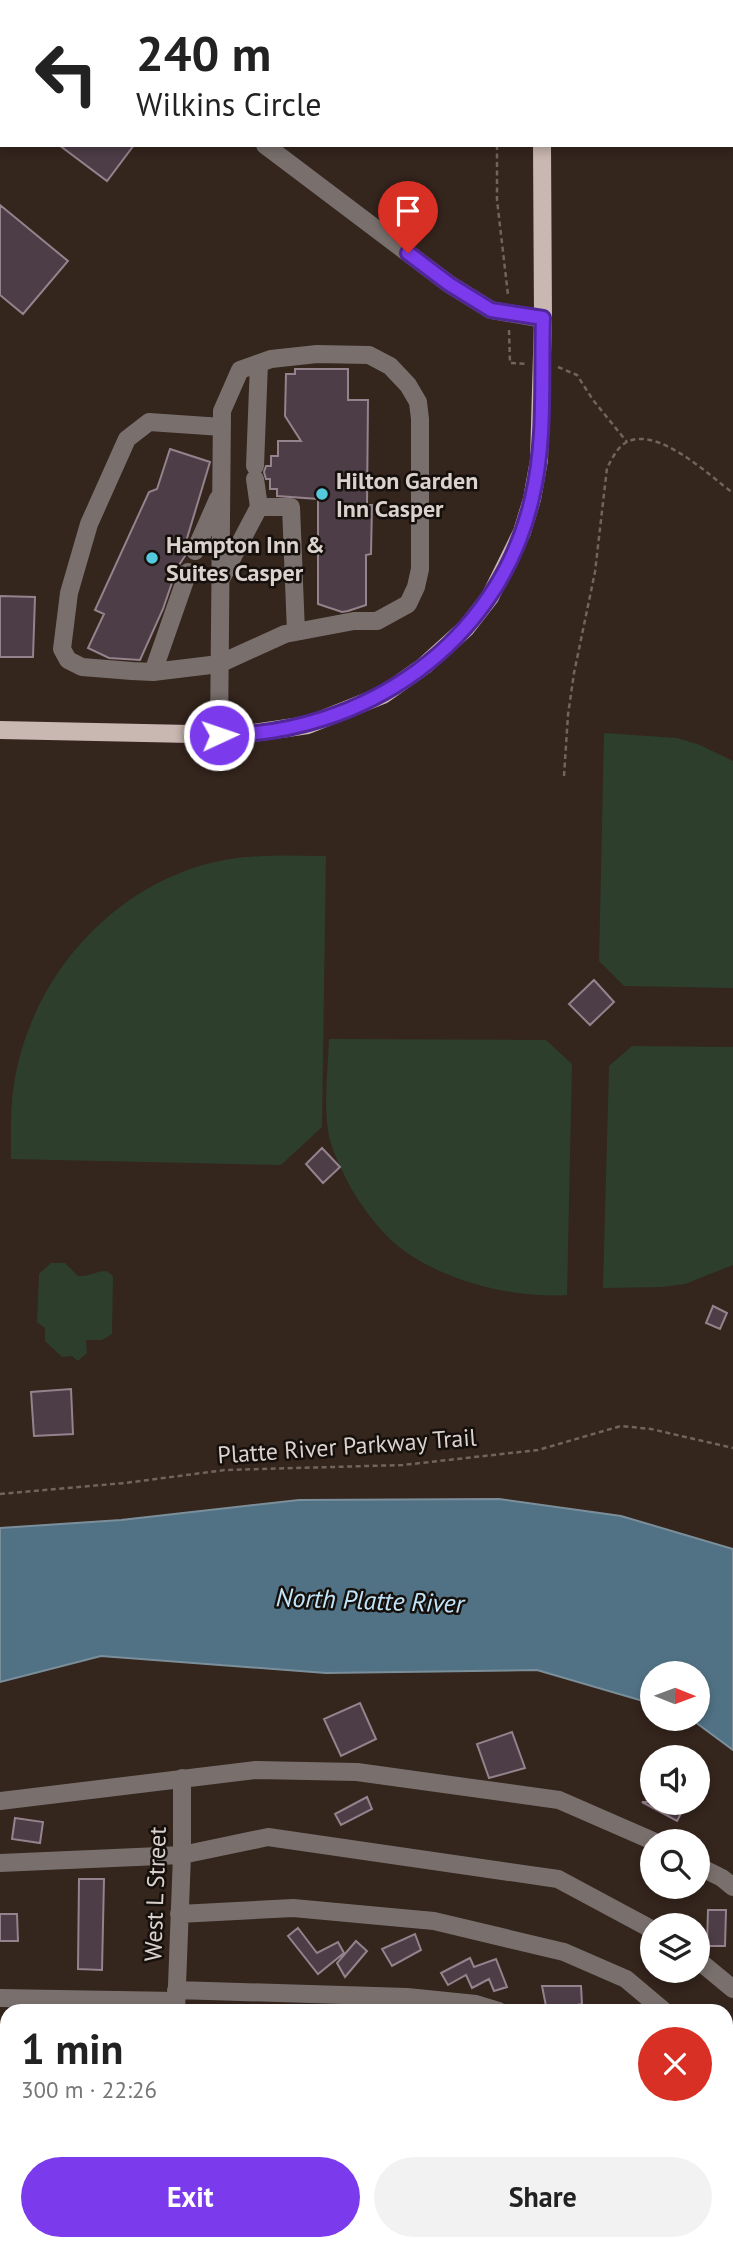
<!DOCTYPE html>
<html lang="en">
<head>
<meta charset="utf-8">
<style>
  body { margin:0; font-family:"PT Sans",sans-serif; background:#f2f2f2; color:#222; height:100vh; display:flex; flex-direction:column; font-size:26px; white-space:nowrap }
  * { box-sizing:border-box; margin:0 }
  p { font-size:23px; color:#767676 }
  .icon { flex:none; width:38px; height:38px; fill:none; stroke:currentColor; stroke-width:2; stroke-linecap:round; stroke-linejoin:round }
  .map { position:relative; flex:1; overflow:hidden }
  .drawer { position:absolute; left:0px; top:2004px; width:733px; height:247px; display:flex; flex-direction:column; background:#fff; border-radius:21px 21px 0 0; box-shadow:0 4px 10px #0003 }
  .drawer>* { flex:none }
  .hud { position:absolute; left:0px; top:0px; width:733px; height:147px; box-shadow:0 4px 10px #0003; background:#fff; color:#222; overflow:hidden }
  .needle { width:46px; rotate:91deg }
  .tools { position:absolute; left:640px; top:1661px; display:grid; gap:14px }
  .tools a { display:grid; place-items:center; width:70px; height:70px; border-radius:50%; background:#fff; box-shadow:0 4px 10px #0003; font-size:35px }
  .pin { position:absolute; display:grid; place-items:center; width:60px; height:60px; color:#fff; margin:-72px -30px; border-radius:50% 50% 50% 0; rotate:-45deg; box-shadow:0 0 7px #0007 }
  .pin .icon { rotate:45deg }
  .me { position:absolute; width:77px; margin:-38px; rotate:87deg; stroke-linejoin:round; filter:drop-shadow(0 0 5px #0008) }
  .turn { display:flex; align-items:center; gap:24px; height:147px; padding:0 21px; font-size:32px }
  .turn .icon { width:91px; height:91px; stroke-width:2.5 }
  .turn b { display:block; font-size:49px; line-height:60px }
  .round { display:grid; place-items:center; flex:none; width:74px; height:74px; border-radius:37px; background:#f2f2f2 }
  .summary { display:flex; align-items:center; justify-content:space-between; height:119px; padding:0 21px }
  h1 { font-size:42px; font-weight:700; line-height:52px }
  .cta { display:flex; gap:14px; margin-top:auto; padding:14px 21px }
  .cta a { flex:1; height:80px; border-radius:42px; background:#7c3aed; color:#fff; font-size:28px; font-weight:700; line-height:80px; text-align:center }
  .cta a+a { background:#f2f2f2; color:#222 }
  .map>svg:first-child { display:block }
</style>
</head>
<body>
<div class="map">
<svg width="733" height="2250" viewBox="0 0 733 2250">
  <rect width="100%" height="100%" fill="#34251d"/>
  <path fill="#2d3e2c" d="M604 733 677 738 700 745 733 761V988L624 986 599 961Z
    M326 856 322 1127 281 1165 11 1159C11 1134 10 1109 14 1084 31 974 119 877 230 859 261 854 294 856 326 856Z
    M329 1039 546 1040 572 1064 567 1295C511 1299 434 1279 392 1241 376 1226 363 1208 352 1190 343 1173 333 1154 329 1136 323 1105 328 1070 329 1039Z
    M632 1046 733 1047V1265L685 1284 663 1287 603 1288 609 1066Z
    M51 1263H65L78 1276C89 1277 96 1271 107 1271L113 1276 112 1334 102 1340H86L87 1353 78 1361 72 1356 62 1357 45 1341V1328L37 1322 39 1274Z"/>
  <path fill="#517285" stroke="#7b8f9b" stroke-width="2" d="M499 1499 621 1516 733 1549V1750L691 1719 698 1718V1673H653V1704L537 1670 326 1673 101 1656 0 1682V1528L121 1520 299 1500Z"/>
  <path fill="#4d3d46" stroke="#94828d" stroke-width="2" d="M59 145H134L107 181Z
    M0 205 68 261 23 314 0 295Z
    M295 369H348V400H368L367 505H372L371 554 366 555V605L348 611 342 612 318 604V499L277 496V489H270V479H266L264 472 266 466H271V456H278V441H301L285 416 286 374H295Z
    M170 449 210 462 185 545V556L177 568 163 609 140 660 109 658 88 648 104 614 95 610 149 492 157 489Z
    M0 596 35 597 33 657H0Z
    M594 980 614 1002 590 1025 569 1004Z
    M322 1148 340 1167 323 1183 306 1164Z
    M713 1306 727 1313 720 1329 706 1323Z
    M71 1389 73 1434 34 1436 31 1392Z
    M360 1703 376 1739 341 1756 324 1719Z
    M512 1732 525 1768 489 1778 477 1744Z
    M367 1797 372 1809 341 1825 335 1814Z
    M642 1802H687L677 1821Z
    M15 1818 43 1822 40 1843 12 1839Z
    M79 1879H104L102 1970 78 1969Z
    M708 1910H726L725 1946H707Z
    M0 1914H17L18 1941H0Z
    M298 1928 317 1953 338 1942 344 1953 318 1974 288 1936Z
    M415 1934 421 1950 392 1966 382 1949Z
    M356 1941 367 1951 345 1977 337 1963Z
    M470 1958 474 1967 496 1959 507 1987 494 1991 489 1979 472 1988 466 1975 448 1985 441 1973Z
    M542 1986H581L582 2004 547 2011Z"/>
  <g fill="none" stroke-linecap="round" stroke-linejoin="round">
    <path stroke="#71645d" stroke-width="2.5" stroke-dasharray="5 3.5" stroke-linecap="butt" d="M507 2 508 0
      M497 145V200L508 295
      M509 330 510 363 527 364
      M558 367 577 375 593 400 627 442
      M564 776 568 715 574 673 595 572 607 468C612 459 617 447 627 442 658 426 710 476 733 493
      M0 1494 125 1483 225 1470 403 1465 538 1450 621 1426 651 1429 733 1448"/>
    <path stroke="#79706d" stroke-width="18" d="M115 0 116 2
      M265 145 449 284 491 310 543 319
      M255 466 259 363
      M255 479 259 507
      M195 551 218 499
      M221 579 259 507H291L296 632
      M153 672 188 572
      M219 735 222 411 240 370 271 359 317 354 369 355 390 366 408 385 418 402 420 419V569L416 587 408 604 377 621H354L285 634 219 664 153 672 132 671 82 667 68 660 62 649 69 593 89 524 127 439 149 422 222 427
      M0 1801 256 1770 357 1772 559 1800 653 1841
      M0 1863 182 1855 268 1837 558 1879 653 1930
      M698 1866 722 1878 733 1887
      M179 1914 293 1908 434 1921 564 1952 626 1979 664 2011
      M698 1960 733 1989
      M176 1990 407 1997 476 2004 499 2011
      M0 1998 176 2001
      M176 2011 182 1855V1778
      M0 2143H7
      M726 2168 731 2160 733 2140
      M506 2244V2250
      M603 2244 604 2250
      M170 2250V2244
      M672 2250 673 2244"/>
    <path stroke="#c9b7b1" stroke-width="18" d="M547 2V0
      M0 730 239 735 308 725 383 695 424 666 466 628 490 597 522 532 532 499 539 460 543 319 542 145"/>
  </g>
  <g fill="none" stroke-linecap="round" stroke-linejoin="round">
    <g stroke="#51269a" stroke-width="18">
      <path id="route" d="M219 735C364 735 499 643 532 498 546 440 541 378 543 318L491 310 449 284 408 253"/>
    </g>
    <use href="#route" stroke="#7c3aed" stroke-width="12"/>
  </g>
  <g fill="#55cadf" stroke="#16100c" stroke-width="2.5">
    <circle cx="322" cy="494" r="7"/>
    <circle cx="152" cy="558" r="7"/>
  </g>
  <g text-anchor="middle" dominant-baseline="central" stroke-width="5" stroke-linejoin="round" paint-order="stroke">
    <g font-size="24" font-weight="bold" fill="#dcd2cd" stroke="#16100c" text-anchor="start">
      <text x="336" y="480">Hilton Garden<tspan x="336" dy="28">Inn Casper</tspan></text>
      <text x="166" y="544">Hampton Inn &amp;<tspan x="166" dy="28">Suites Casper</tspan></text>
    </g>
    <g font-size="24" fill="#dcd2cd" stroke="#16100c">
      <text transform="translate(347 1446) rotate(-4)">Platte River Parkway Trail</text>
      <text transform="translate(155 1894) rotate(-88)">West L Street</text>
    </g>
    <g font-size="26" font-style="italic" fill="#c2e5fa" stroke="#16100c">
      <text transform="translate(370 1600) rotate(2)">North Platte River</text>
    </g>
  </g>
</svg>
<div class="tools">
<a><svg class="needle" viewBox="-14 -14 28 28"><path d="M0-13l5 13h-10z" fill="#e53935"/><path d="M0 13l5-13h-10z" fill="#767676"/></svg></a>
<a><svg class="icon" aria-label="sound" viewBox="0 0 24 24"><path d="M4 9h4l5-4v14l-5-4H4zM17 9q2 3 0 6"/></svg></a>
<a><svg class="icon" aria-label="search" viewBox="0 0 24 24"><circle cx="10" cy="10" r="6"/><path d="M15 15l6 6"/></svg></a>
<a><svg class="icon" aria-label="layers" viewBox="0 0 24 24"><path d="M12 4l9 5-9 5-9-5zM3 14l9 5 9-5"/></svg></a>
</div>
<div class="pin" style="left:408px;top:253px;background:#d93025"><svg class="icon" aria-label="arrive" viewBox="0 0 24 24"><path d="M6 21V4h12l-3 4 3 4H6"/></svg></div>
<svg class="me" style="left:219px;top:735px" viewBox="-20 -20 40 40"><circle r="17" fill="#7c3aed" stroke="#fff" stroke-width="3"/><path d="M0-11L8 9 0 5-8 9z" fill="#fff"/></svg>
<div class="hud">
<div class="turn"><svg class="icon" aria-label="left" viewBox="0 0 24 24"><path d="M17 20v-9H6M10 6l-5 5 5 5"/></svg><div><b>240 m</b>Wilkins Circle</div></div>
</div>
<section class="drawer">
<div class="summary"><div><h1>1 min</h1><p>300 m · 22:26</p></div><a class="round" style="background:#d93025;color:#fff"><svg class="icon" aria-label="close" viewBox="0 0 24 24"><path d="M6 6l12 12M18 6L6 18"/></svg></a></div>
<div class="cta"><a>Exit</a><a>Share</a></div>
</section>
</div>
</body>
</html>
